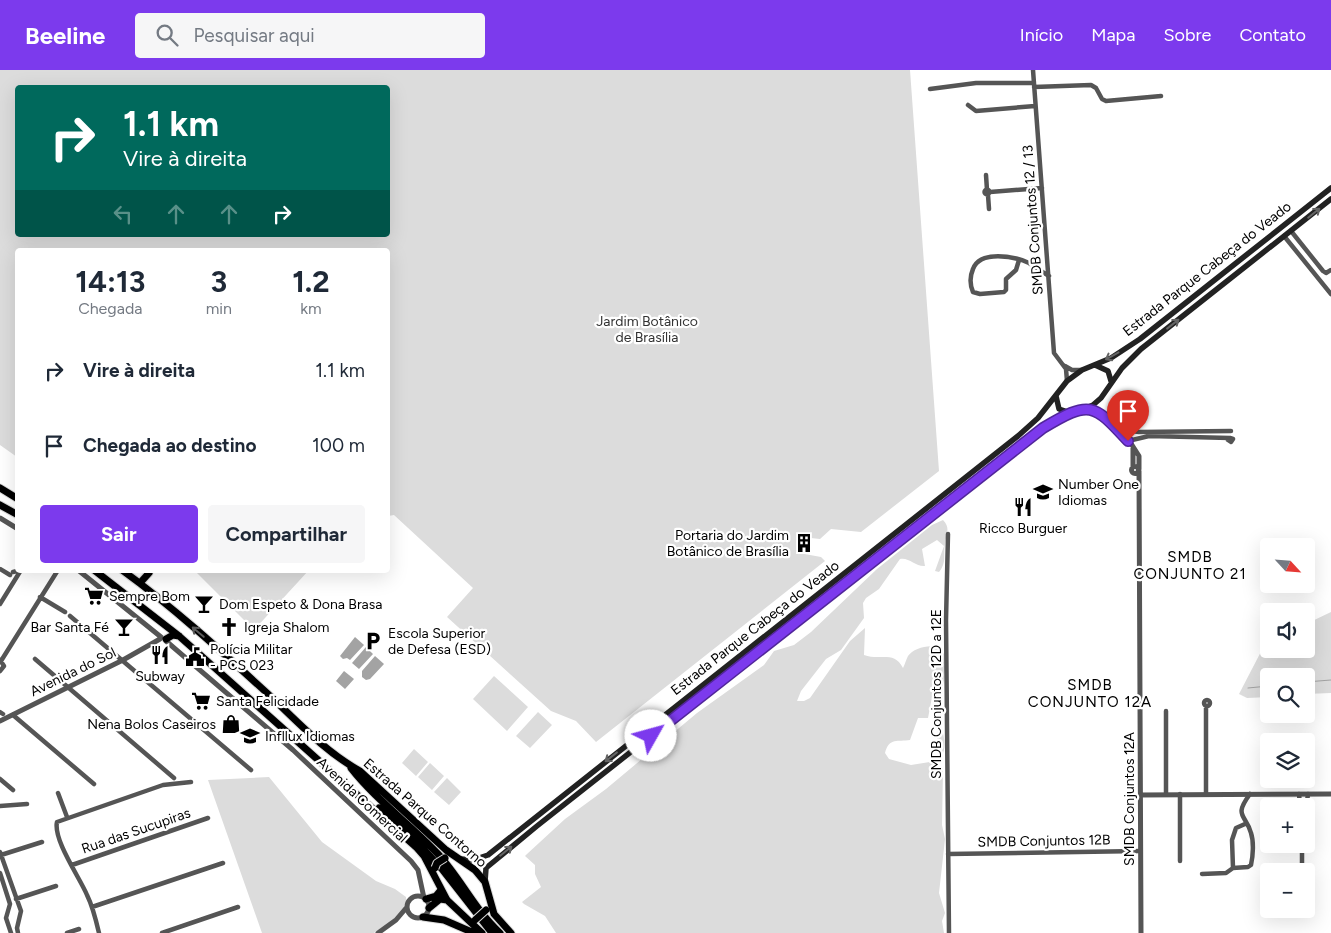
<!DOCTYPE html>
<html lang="pt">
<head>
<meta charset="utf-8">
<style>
  body { margin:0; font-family:Figtree,sans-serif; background:#f6f6f7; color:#1f2937; height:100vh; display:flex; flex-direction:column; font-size:19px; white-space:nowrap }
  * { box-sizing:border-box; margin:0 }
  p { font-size:16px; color:#747a83 }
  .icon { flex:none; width:28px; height:28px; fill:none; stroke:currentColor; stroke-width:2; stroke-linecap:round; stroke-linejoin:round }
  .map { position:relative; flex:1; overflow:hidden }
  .drawer { position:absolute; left:15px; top:178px; width:375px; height:325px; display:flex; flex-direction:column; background:#fff; border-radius:5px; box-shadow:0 5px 20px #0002 }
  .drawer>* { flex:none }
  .hud { position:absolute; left:15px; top:15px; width:375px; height:152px; border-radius:5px; box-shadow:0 5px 20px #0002; background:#00695c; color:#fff; overflow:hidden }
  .needle { width:32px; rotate:116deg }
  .buttons { position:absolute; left:1260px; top:468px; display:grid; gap:10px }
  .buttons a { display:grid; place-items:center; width:55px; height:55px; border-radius:5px; background:#fff; box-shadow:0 5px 20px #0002; font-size:25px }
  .pin { position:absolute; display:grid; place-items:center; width:42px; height:42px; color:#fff; margin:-51px -21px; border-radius:50% 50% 50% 0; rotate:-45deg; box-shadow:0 0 5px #0007 }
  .pin .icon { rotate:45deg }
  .me { position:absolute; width:55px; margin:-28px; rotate:52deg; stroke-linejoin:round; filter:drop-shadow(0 0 4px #0008) }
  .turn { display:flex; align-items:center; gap:18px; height:105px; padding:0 25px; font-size:22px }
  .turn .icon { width:65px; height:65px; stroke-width:2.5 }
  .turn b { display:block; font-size:35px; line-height:42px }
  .lanes { display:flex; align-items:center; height:48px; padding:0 25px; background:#0003; justify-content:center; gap:25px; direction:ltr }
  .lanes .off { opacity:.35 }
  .eta { display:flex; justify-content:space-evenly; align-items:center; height:85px; text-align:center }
  .eta b { font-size:30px; font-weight:700; line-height:35px }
  .button { display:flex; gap:10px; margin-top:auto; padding:10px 25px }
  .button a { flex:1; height:58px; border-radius:5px; background:#7c3aed; color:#fff; font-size:20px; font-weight:700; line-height:58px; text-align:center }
  .button a+a { background:#f6f6f7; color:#1f2937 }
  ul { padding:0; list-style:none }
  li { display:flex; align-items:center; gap:15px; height:75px; padding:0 25px }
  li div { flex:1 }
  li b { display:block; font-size:19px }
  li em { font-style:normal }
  header { display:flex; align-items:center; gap:30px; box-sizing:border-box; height:70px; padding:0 25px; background:#7c3aed; color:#fff }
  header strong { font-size:24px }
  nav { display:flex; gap:28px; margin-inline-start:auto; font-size:18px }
  .search { width:350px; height:45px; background:#f6f6f7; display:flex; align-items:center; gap:12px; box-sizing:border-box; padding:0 18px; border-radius:5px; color:#747a83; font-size:19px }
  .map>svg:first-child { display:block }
</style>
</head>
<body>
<header>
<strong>Beeline</strong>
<div class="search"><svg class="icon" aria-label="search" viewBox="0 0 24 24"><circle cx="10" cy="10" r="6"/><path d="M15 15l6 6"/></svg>Pesquisar aqui</div>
<nav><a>Início</a><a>Mapa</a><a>Sobre</a><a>Contato</a></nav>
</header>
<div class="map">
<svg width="1331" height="863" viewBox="0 0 1331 863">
  <rect width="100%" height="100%" fill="#fff"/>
  <path fill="#dcdcdc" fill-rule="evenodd" d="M0 0H910L939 401 861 462 831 459 820 469 802 467 799 483 821 487 825 491 596 672 576 651 551 641 447 547 473 518 394 445 388 446V180H18L17 387 0 375ZM18 18H388V165H18Z
    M943 450C951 458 946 464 945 474 943 485 947 492 939 502L935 501 944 476 937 470 922 479 925 496C916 497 909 487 900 489L879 519 866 528 863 533 864 548 841 580 826 589 801 621 797 631H804L810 628 850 571 865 558 864 585C880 591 894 580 903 598 905 594 906 590 908 586 914 577 933 573 942 579 950 599 940 621 939 641 939 656 950 673 941 687L936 679 938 659 933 648 941 626 939 619 933 622 928 648H918L910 670C898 672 889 667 885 683L889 689 911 695 936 691 943 700 942 755 945 769 939 823 945 843 942 851 944 863H556L545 846 524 834 522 832 541 817 535 804V795L525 786 527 784 565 749 606 719 697 643 764 595 774 581 794 575 811 562 877 499 932 455Z
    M194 500H309L254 560Z
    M1331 542V623L1306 624V606H1269V627L1247 628 1239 624 1266 572 1269 571V579H1306V554Z
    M494 606 528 637 507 661 473 629Z
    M538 642 552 655 530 678 516 666Z
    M414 679 428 692 416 706 402 693Z
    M430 693 444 706 432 720 418 707Z
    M269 707 322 772 376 811 395 819 406 827C408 845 386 854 374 863H262L208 710Z
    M447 708 461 722 449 735 434 722Z"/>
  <path fill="#a3a3a3" d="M355 567 364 575 350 590 347 588 343 589 340 586Z
    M366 577 373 584 359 599 352 593Z
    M375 586 384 594 370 609 366 610 362 607V601Z
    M344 601 354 609 345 619 336 611Z"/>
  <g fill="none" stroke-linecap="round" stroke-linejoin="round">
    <path stroke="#a3a3a3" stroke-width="1" d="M1306 612 1331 610
      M1248 618 1269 616"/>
    <g stroke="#dbdbdb" stroke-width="9">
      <path id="trunk" d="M0 418 18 429
        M0 435 18 445
        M94 500 179 566 417 778 424 786 447 830 482 863
        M122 500C173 537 220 580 267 623 296 650 325 682 360 701L446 780 475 800 485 812 494 844 511 863
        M140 513 149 503
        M166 569 173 565 179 566
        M351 698C376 730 410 754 438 784 461 809 475 840 500 863
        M379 738 408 763 442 799 492 863
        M426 829 436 826 441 820
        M429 838 440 829 447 830
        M423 847 444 850 474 863"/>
    </g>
    <path stroke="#555" stroke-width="4.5" d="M1033 0 1054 283 1066 299 1067 311
      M1034 17 1091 15 1096 18 1102 29 1106 31 1161 26
      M930 19 976 13H1034
      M968 35 976 41 1035 36
      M986 105 987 120
      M984.5 122a2.5 2.5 0 1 1 5 0a2.5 2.5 0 1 1-5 0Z
      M990 122 1042 118
      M988 125 989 139
      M1291 161 1323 201 1326 203 1331 200
      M1284 166 1331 224
      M1019 190 1016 200 1006 209V220L1004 222 980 224 973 222C970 215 970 206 973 199 980 180 1014 186 1029 193 1036 197 1042 202 1049 206
      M1065 296 1072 300H1082
      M1117 359 1139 362 1231 361
      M1230 368 1233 369 1231 372 1228 370Z
      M1128 371 1149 366 1230 368
      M948 464 946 550 949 863
      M0 499 10 505
      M13 502 21 500
      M40 527 65 542
      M0 534 21 500
      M70 546 251 700
      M35 589 174 708
      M0 590 4 596 0 601
      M1 591 58 500
      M1204 633a3 3 0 1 1 6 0a3 3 0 1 1-6 0Z
      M1166 641V724
      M0 642 3 644
      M13 645 94 714
      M0 709 13 720
      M58 723 67 747
      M1180 724V791
      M1206 724V636
      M1299 724 1300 736
      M0 736 27 734
      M1306 739 1308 724
      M1302 774V801
      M0 782 21 841 17 858 18 863
      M948 784 1140 781
      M1 785 42 772
      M72 795 208 748
      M1233 798 1232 770 1236 758 1245 754
      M0 803 10 834 6 848 11 863
      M1202 804 1226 803 1233 798 1248 797 1251 795C1253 786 1254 772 1251 763 1246 744 1233 747 1250 724
      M16 829 56 816
      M92 837 223 793
      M67 863 79 859
      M99 863C96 850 93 837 87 825 80 808 53 770 57 752L163 715 191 712
      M162 863 238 837"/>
    <path stroke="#555" stroke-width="5" d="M1086 339H1095L1103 344 1132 375 1139 386V399
      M1131.5 400a3.5 3.5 0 1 1 7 0a3.5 3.5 0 1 1-7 0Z
      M1133 397V378
      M1139 401 1141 863
      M0 448 18 459
      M78 500 161 567
      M166 571 293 680 411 791 418 800 424 828
      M0 651 123 590 160 569
      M1140 725 1331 724
      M407 837a11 11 0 1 1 22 0a11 11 0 1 1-22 0Z
      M378 863 396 850 407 837"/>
    <path stroke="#222" stroke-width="5.5" d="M1095 295 1108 301 1111 311
      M1056 326 1059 339 1071 343
      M461 789 473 790 488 785 1018 366 1038 348 1067 311 1082 300 1111 288 1140 269 1331 118
      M485 812 486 798 537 756 1027 369 1050 354 1093 335 1101 328 1122 298 1141 279 1331 129"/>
    <use href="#trunk" stroke="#000" stroke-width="7"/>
    <g stroke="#dbdbdb" stroke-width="9" stroke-linecap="butt">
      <path id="trunk-bridge" d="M435 798 437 793 445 788
        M475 850 486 840"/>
    </g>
    <use href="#trunk-bridge" stroke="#000" stroke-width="7"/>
  </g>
  <defs><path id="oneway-shaft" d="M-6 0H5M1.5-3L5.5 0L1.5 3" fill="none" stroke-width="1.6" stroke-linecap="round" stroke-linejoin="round" transform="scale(1.25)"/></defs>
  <g stroke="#646464">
    <use href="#oneway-shaft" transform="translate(1314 143) rotate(-39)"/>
    <use href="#oneway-shaft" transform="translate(1173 254) rotate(-38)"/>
    <use href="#oneway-shaft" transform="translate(1112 286) rotate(151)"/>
    <use href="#oneway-shaft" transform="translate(611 687) rotate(142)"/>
    <use href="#oneway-shaft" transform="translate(506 781) rotate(-39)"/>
  </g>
  <use stroke="#595959" href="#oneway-shaft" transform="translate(198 562) rotate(-140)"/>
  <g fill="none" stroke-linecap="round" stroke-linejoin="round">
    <g stroke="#51269a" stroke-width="12">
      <path id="route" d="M651 666 1043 358C1090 330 1093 333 1128 371"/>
    </g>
    <use href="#route" stroke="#7c3aed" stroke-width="9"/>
  </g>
  <defs>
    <g id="school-bare" transform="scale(1.5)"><path d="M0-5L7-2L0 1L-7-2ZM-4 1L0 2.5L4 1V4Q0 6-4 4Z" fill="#000" stroke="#fff" stroke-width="2.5" paint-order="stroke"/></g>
    <g id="restaurant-bare" transform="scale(1.5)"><path d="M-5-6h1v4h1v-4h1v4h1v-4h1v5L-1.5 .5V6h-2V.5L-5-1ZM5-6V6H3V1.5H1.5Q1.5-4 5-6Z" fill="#000" stroke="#fff" stroke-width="2.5" paint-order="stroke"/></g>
    <g id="building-bare" transform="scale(1.5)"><path d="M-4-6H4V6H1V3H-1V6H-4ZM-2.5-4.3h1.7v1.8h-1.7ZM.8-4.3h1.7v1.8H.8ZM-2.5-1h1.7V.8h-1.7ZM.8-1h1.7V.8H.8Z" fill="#000" stroke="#fff" stroke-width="2.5" paint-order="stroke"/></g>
    <g id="supermarket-bare" transform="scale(1.5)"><path d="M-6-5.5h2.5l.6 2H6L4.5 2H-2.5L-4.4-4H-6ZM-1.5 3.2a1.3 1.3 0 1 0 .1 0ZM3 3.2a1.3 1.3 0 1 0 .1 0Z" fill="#000" stroke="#fff" stroke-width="2.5" paint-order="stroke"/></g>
    <g id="bar-bare" transform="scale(1.5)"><path d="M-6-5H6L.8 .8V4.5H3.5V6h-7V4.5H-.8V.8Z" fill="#000" stroke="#fff" stroke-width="2.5" paint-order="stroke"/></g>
    <g id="church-bare" transform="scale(1.5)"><path d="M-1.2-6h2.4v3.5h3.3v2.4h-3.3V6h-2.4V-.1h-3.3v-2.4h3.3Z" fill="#000" stroke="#fff" stroke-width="2.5" paint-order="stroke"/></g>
    <g id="parking-bare" transform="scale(1.5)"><path d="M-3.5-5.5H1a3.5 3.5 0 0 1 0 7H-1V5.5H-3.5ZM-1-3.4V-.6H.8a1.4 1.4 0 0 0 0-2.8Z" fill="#000" stroke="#fff" stroke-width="2.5" paint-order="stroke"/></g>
    <g id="civic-bare" transform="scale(1.5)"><path d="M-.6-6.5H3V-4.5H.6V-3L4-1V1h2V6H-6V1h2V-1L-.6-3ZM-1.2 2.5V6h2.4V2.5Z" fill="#000" stroke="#fff" stroke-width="2.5" paint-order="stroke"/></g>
    <g id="shop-bare" transform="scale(1.5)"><path d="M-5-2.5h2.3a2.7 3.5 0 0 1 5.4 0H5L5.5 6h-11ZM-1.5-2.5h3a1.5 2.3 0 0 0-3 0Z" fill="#000" stroke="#fff" stroke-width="2.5" paint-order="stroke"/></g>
  </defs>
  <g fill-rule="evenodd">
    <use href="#school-bare" x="1043" y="422"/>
    <use href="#restaurant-bare" x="1023" y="437"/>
    <use href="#building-bare" x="804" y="473"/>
    <use href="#supermarket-bare" x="94" y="526"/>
    <use href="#bar-bare" x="204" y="534"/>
    <use href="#bar-bare" x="124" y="557"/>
    <use href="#church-bare" x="229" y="557"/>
    <use href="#parking-bare" x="373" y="571"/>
    <use href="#restaurant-bare" x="160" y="585"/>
    <use href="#civic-bare" x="195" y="587"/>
    <use href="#supermarket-bare" x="201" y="631"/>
    <use href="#shop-bare" x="231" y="654"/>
    <use href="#school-bare" x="250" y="666"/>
  </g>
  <g text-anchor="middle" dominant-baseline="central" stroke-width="4.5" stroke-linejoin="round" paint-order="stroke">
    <g font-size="14" fill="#000" stroke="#fff">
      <text transform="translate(1033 150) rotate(-94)">SMDB Conjuntos 12 / 13</text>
      <text transform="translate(1207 199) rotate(-38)">Estrada Parque Cabeça do Veado</text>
      <text transform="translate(755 558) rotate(-38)">Estrada Parque Cabeça do Veado</text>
      <text transform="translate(73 602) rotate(-26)">Avenida do Sol</text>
      <text transform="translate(936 624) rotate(-90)">SMDB Conjuntos 12D a 12E</text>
      <text transform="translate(1129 729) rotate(-90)">SMDB Conjuntos 12A</text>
      <text transform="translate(362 730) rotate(43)">Avenida Comercial</text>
      <text transform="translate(425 743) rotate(41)">Estrada Parque Contorno</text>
      <text transform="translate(136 761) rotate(-19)">Rua das Sucupiras</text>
      <text transform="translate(1044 771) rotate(-1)">SMDB Conjuntos 12B</text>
    </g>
    <g font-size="14" fill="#333" stroke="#fff">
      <text x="647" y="251">Jardim Botânico<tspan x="647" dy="16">de Brasília</tspan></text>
    </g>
    <g font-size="14" fill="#000" stroke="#fff" text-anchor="start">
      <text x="1058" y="414">Number One<tspan x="1058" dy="16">Idiomas</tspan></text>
      <text x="1023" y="458" text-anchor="middle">Ricco Burguer</text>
      <text x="789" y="465" text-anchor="end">Portaria do Jardim<tspan x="789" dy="16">Botânico de Brasília</tspan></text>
      <text x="109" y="526">Sempre Bom</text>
      <text x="219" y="534">Dom Espeto &amp; Dona Brasa</text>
      <text x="109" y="557" text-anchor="end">Bar Santa Fé</text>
      <text x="244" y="557">Igreja Shalom</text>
      <text x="388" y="563">Escola Superior<tspan x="388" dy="16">de Defesa (ESD)</tspan></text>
      <text x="210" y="579">Polícia Militar<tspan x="210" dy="16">- PCS 023</tspan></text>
      <text x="160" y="606" text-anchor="middle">Subway</text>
      <text x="216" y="631">Santa Felicidade</text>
      <text x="216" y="654" text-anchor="end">Nena Bolos Caseiros</text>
      <text x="265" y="666">Infllux Idiomas</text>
    </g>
    <g font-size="15" letter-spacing="1" fill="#000" stroke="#fff">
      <text x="1190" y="487">SMDB<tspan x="1190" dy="17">CONJUNTO 21</tspan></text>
      <text x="1090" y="615">SMDB<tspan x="1090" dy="17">CONJUNTO 12A</tspan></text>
    </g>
  </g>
</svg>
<div class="buttons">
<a><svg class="needle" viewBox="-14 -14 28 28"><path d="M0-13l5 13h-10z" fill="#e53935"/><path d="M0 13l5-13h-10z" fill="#747a83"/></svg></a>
<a><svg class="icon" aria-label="sound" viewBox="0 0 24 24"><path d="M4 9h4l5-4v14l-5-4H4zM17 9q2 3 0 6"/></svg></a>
<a><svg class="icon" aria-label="search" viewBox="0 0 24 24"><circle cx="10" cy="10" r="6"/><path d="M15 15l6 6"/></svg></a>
<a><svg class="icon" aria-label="layers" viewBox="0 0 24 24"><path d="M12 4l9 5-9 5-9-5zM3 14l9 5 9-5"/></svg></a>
<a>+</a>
<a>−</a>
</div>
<div class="pin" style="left:1128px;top:371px;background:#d93025"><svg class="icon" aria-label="arrive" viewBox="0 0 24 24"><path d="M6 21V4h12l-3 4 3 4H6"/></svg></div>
<svg class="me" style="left:651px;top:666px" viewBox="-20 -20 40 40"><circle r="19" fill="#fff"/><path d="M0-13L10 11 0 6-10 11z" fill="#7c3aed"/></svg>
<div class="hud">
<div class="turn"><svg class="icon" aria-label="right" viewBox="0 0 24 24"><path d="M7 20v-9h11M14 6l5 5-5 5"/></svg><div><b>1.1 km</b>Vire à direita</div></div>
<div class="lanes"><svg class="icon off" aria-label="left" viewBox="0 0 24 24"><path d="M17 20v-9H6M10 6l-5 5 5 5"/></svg><svg class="icon off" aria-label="ahead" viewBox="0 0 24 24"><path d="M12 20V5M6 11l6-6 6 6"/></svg><svg class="icon off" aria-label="ahead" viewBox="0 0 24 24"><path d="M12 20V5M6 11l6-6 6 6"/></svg><svg class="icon" aria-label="right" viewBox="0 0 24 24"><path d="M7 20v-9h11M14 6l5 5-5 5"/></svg></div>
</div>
<section class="drawer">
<div class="eta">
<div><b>14:13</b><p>Chegada</p></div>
<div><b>3</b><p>min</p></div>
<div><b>1.2</b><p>km</p></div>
</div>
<ul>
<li><svg class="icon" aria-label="right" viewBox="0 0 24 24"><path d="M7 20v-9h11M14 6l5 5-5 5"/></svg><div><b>Vire à direita</b></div><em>1.1 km</em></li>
<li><svg class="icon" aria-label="arrive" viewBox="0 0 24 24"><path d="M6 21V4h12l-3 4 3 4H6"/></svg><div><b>Chegada ao destino</b></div><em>100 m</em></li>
</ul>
<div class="button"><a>Sair</a><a>Compartilhar</a></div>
</section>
</div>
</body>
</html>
